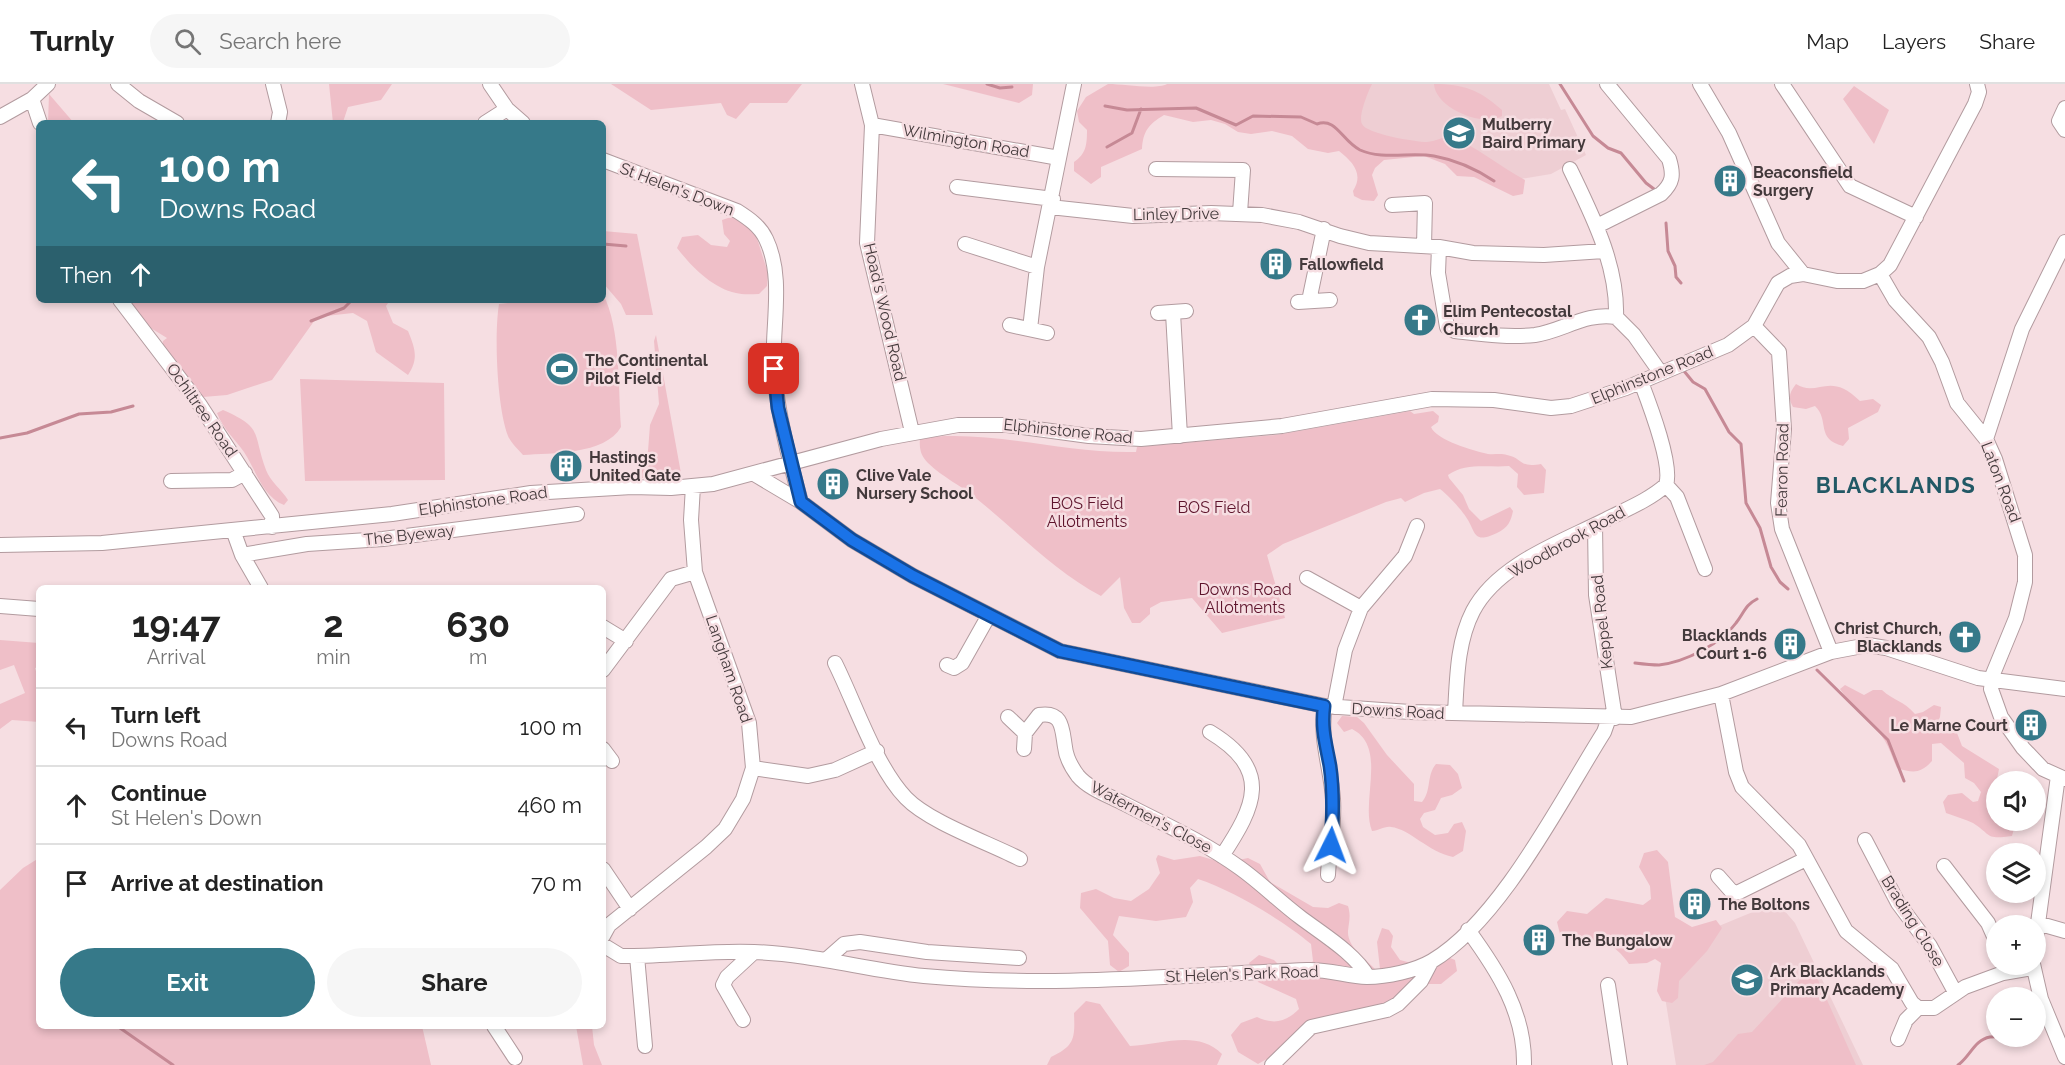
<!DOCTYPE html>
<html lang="en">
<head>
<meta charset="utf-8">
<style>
  body { margin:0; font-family:Raleway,sans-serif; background:#f6f6f6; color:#222; height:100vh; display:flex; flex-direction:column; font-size:22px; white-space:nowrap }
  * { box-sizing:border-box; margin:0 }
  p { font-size:20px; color:#767676 }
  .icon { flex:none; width:33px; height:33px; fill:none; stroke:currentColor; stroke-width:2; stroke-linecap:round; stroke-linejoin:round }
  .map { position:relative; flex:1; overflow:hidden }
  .panel { position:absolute; left:36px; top:501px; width:570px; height:444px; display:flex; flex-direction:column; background:#fff; border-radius:9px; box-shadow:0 3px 9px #0003 }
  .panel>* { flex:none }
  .guide { position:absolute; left:36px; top:36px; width:570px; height:183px; border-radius:9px; box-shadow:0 3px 9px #0003; background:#367989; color:#fff; overflow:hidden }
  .tools { position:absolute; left:1986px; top:687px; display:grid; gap:12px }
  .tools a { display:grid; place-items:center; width:60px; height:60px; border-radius:50%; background:#fff; box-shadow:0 3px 9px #0003; font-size:30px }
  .pin { position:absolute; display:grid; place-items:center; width:51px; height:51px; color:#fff; margin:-26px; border-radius:12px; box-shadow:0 3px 9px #0006 }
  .me { position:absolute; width:66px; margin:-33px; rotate:3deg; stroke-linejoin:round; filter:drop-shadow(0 0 4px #0008) }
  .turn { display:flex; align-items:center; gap:21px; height:126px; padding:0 24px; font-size:27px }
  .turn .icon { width:78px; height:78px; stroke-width:2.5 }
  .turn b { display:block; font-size:42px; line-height:51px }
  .then { display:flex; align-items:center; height:57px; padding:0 24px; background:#0003; gap:12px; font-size:22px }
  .eta { display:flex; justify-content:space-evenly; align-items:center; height:102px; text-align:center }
  .eta b { font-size:36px; font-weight:700; line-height:42px }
  .primary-button { display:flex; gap:12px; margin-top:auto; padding:12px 24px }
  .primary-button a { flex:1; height:69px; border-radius:36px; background:#367989; color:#fff; font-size:24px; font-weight:700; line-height:69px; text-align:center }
  .primary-button a+a { background:#f6f6f6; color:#222 }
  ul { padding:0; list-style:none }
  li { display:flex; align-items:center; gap:18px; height:78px; padding:0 24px; border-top:2px solid #e0e0e0 }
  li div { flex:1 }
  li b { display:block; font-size:22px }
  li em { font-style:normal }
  header { display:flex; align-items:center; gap:36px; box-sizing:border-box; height:84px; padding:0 30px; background:#fff; border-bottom:2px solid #e0e0e0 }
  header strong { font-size:28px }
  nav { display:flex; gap:33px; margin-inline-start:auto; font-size:21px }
  .search { width:420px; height:54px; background:#f6f6f6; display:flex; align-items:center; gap:15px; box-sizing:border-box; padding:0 21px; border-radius:33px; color:#767676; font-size:22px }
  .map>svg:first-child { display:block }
</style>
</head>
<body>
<header>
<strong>Turnly</strong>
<div class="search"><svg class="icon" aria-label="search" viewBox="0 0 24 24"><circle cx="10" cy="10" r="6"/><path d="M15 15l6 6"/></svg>Search here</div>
<nav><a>Map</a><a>Layers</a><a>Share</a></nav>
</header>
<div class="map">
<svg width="2065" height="981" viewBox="0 0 2065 981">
  <rect width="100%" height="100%" fill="#f6dee2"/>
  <path fill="#eeced3" d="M1191 0H1549L1561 26 1565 25 1586 71 1551 90 1502 98 1445 63 1390 70Z
    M1777 818 1795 839 1863 981H1676L1665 913 1714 844Z"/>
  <path fill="#efbfc8" d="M329 0H392L381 16 348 23 343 38 333 39Z
    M611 0H802L787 19H750L736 35 727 31 721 19 651 26Z
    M943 0H1033L1032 11 1019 19Z
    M1108 0C1124 0 1156 6 1167 0H1372C1368 8 1358 32 1362 40 1366 50 1416 58 1427 58 1435 57 1443 54 1449 51 1477 63 1499 82 1525 96L1523 110 1513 112 1474 93 1457 92 1445 80 1424 72 1384 76 1375 84 1372 91 1378 111 1374 117 1362 116 1354 112 1353 107C1364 90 1353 78 1339 67L1328 69 1308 65 1292 52 1272 47 1251 50 1238 48 1225 40 1211 36 1193 38 1164 31C1149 40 1143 47 1142 65L1101 83V93L1091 100 1074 87V78C1086 70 1087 61 1087 46L1079 38 1077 27 1086 13Z
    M1434 0C1463 0 1480 6 1502 26V32C1484 44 1435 24 1434 0Z
    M1854 2 1889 26 1874 60 1843 15Z
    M49 10 74 39H48Z
    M734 132 754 145 768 189 767 202 759 210C752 210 743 211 736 209 712 204 691 182 677 164L682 153 698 151 711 161 727 163 730 157 724 150 722 136Z
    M603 147 637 150 653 231H626L621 220 603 199Z
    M603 210C621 245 618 303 621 343 605 371 551 369 523 371 518 365 511 359 508 352 497 323 494 251 499 220L534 216H603Z
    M126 216H390L386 222 393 239 408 247C415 264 419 275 408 291L376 268 367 237 353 229 317 233 272 296 227 311 203 313 162 263 163 257 167 254 149 243Z
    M656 251 682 395 642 394 639 382 648 367 650 341 659 320 654 257Z
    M300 295 444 299 445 396 305 397Z
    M1796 300C1818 314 1829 286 1860 317L1873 315 1881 321 1878 328 1848 344 1849 355 1843 362C1815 355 1830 336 1815 322L1806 325 1793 323C1788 314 1789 309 1796 300Z
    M223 326C264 344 252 348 266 386 270 397 282 406 288 416L284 421C262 412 256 386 244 368 235 355 223 345 217 329Z
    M1410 327 1414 330 1433 327 1439 332 1438 338 1431 343C1436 356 1474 367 1488 370 1494 371 1501 369 1507 371 1523 374 1518 384 1541 380L1546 386 1544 409 1524 411 1517 403 1518 390 1509 382C1489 384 1466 378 1448 391L1449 394 1463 411 1469 425 1481 437 1510 423 1513 427C1511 437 1508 444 1497 449 1472 461 1476 447 1466 433 1460 424 1449 412 1440 405L1424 409 1405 418 1401 414 1386 418 1283 460 1267 471 1285 534 1222 549 1192 514 1161 518 1150 524V530L1140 539H1132L1124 524 1120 493 1101 512C1054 487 1018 448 977 415 962 402 942 393 928 379 921 372 919 365 920 354 993 345 1063 370 1136 368L1137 363 1276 351Z
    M0 556 39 559V583L35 584 39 597V638L12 636 0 645V620L25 609 14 581 0 586Z
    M1845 601 1864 611 1873 606H1882C1894 617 1904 617 1915 630L1923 628 1934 621 1941 623 1940 633 1933 648 1957 649 1962 662 1999 685 1996 700V736L2016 737 2012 752C1985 756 1992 751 1973 739 1965 735 1954 732 1946 729L1943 718 1948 711 1962 709 1973 718 1978 717 1981 708 1974 699 1965 694 1964 679 1941 659 1932 660V677C1920 690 1913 689 1897 684 1893 676 1890 665 1885 657 1873 637 1853 625 1840 605Z
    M1342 632 1357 633 1364 639 1387 671 1414 700V717L1422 718C1432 706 1426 692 1436 680L1450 681 1458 690 1462 704 1452 711 1441 714 1435 726 1424 729 1420 735 1423 743 1435 751 1448 749 1454 740 1462 738 1466 747 1463 767 1453 773C1428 768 1410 745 1391 743 1384 742 1379 747 1372 747 1360 718 1388 663 1352 645L1344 648 1337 639Z
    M1657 766 1668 778 1675 833 1692 843 1716 836 1722 844 1707 867 1679 897 1678 914 1672 919 1662 917 1657 907 1661 879 1655 875 1647 879 1629 880C1623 871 1613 861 1603 857 1585 852 1580 864 1560 850L1557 838 1567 827 1587 830 1606 814 1643 821 1651 815 1650 802 1639 783 1644 769Z
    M1158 771 1174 776 1200 772 1224 779 1248 774 1260 780 1270 798 1313 823 1328 824 1339 819 1348 822C1351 832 1349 837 1348 847 1347 863 1366 875 1376 886L1380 885 1377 858 1382 844 1389 846 1393 852 1391 863 1400 876 1426 883 1445 872 1455 876 1457 887 1441 900H1427L1374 926 1347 929 1258 980 1238 968 1231 951 1241 939 1257 933C1274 941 1286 938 1299 925L1296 915 1258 898 1249 879 1259 871 1274 876 1290 892 1303 890 1313 877 1311 860C1282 836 1234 807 1198 795L1190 804 1193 818 1186 833 1156 837 1119 832 1113 851 1129 869V882L1119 888 1110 881 1108 857 1080 824 1081 809 1096 805 1114 814 1131 817 1149 805 1160 789 1156 775Z
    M39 774V942H422L431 981H0V806L23 784Z
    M1808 887 1815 889 1856 981H1704L1713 978 1738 950 1752 948Z
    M1086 917 1100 920 1130 962C1161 961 1197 945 1222 970L1217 981H1047L1051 973C1075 962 1075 954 1074 929Z
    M576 942H592L594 961 602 981H583Z"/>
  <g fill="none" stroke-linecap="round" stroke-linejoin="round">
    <path stroke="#c68995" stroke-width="3" d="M987 0 1000 4 1012 3
      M1560 0 1593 52 1608 64 1621 69 1646 99 1654 105
      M1105 22 1127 26 1196 24 1236 41 1253 32 1301 33 1317 40C1336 33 1342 57 1360 66 1382 76 1411 68 1434 72 1456 76 1476 85 1494 97
      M1107 63 1132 49 1141 25
      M1666 139 1668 167 1675 182 1676 193 1681 199
      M603 160 626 162
      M311 237 344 224 352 216
      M1684 287 1693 298 1705 305 1729 348 1741 360 1746 419 1760 444 1771 483 1780 498 1788 505
      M0 354 27 349 79 330 111 328 133 322
      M1635 579C1643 580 1651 581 1659 581 1685 578 1721 560 1736 539 1744 529 1745 521 1757 515
      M1817 586 1888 656 1904 697
      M120 944 173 981
      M2036 950 2037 949
      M1958 981C1970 973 1974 956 1990 953 2004 951 2015 957 2028 952"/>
    <g stroke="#b29b9f" stroke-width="16">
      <path id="minor" d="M118 0 139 17 177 39
        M273 0 280 28 278 39
        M490 0 507 25 523 39
        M862 0 872 41 867 159 912 348
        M1700 0 1729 49 1778 159 1803 190
        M1782 0 1850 102 1916 133
        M32 15 40 39
        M2065 24 2059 37 2065 46
        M0 33 32 15 48 0
        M485 39 507 25
        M872 41 1059 74
        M603 76 737 127C748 134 760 142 766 155 785 194 771 245 774 287 778 332 789 375 801 418
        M1156 85 1243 86 1240 129
        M1570 85C1592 131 1618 181 1616 233L1634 251 1660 288
        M957 103 1053 115
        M1392 121 1425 119 1424 162
        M1050 123 1133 132 1211 129 1262 131 1299 138 1340 152 1369 159 1439 163 1473 169 1544 171 1604 167
        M1597 142 1661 110C1673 99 1674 91 1669 75L1607 0
        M965 160 1037 183
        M1439 163 1438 189 1447 243 1455 247C1481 250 1508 254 1535 251 1563 247 1586 228 1616 233
        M1880 190 1895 216 1929 253 1942 278 1957 319 1986 355 1995 375 2025 471V498L2016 534 1993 590 1991 605 2001 633 2023 664 2043 685 2065 695
        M120 216 200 321 272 432V443
        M1309 217 1324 145
        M1298 218 1330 216
        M1158 229 1186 227
        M1173 229 1180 352
        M1010 241 1047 249
        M1754 242 1779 268 1784 345 1778 419 1782 445 1831 568
        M1030 245 1037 183 1074 0
        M1641 298C1649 319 1673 381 1666 401L1677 413 1705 485
        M1986 355 2022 245 2065 158
        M754 390 801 418 852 456 913 492 1060 567 1325 622 1410 628 1631 633 1721 610 1831 568 1868 561 1886 564 1978 594 2065 605
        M171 397 232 396 245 389
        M1595 441 1596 511 1615 634
        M233 446 242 471 261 504
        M0 461 102 459 392 430 531 409 632 403 671 404 713 400 881 355 958 341H1007L1089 352 1141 355 1282 342 1432 315 1494 316 1551 324 1571 322 1626 304 1728 261 1754 242 1778 199 1790 192 1803 190 1837 197H1863L1880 190 1890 181 1975 20 1979 8 1977 0
        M242 471 307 460 383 455 577 430
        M1307 494 1361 524
        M0 522 39 525
        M603 543 626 557
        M835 579C855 619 876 683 906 714 929 738 989 759 1020 775
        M947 581 954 584 962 579 989 531
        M603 586 671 495 695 488
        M1721 610 1736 688 1742 703 1799 761 1846 847 1892 885 1912 919 1918 924H1934L1965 903 2003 889 2032 884
        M1325 622C1319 654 1331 684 1333 715 1335 740 1329 766 1328 791
        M1334 623 1345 566 1361 524 1405 472 1417 442
        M1455 629C1457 595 1457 558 1473 527 1497 481 1559 459 1603 437 1624 426 1648 417 1666 401
        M1008 633 1025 649
        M1210 648C1273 686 1255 722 1222 772
        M603 665 612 677
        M1024 665 1025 649 1039 631C1063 627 1062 645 1065 663 1066 673 1072 684 1078 692 1089 705 1110 712 1125 720 1164 740 1204 758 1240 784 1261 799 1280 818 1300 833 1321 849 1356 870 1368 893
        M753 684 808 692 835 686 877 667
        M1865 756 1898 819 1930 862 1955 908
        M1944 782 1988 839 1996 857
        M603 785 630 825
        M1718 792 1733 809 1739 808 1806 775
        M2037 839 2065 847
        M1468 846C1498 887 1525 929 1524 981
        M603 852 609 841 706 763 725 745 743 715 753 684 749 639 695 488 691 436 693 402
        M2036 854 2058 692
        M603 861 621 872C666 873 710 866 754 868 812 870 867 886 924 892 1052 904 1180 891 1307 886 1327 885 1347 892 1367 893 1387 893 1415 887 1432 877 1501 836 1561 716 1604 648L1609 634
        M637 872 645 962
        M827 875 844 860 860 858 927 868 1019 874
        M2033 880 2041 915 2065 973
        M1608 901 1620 981
        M743 936 723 901 727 893 754 868
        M494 942 515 974
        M1898 955 1906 936 1918 924
        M1272 981 1311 943 1387 926 1398 920 1421 897 1431 878"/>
    </g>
    <use href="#minor" stroke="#fff" stroke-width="14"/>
  </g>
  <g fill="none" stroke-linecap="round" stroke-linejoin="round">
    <g stroke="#114b97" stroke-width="15">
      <path id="route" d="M774 285 778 324 801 418 852 456 913 492 1060 567 1324 622C1321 645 1326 660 1330 682 1334 709 1333 734 1331 761"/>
    </g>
    <use href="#route" stroke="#1a73e8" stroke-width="10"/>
  </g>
  <defs>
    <g id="school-disc" transform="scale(1.725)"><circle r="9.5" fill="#367989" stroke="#f6dee2"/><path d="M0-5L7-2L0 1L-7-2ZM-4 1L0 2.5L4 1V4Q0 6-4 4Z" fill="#fff"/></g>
    <g id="building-disc" transform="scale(1.725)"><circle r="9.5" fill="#367989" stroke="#f6dee2"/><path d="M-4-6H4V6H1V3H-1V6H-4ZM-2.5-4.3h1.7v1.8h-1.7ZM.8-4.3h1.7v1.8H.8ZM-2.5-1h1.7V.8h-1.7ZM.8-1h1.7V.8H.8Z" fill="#fff"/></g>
    <g id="church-disc" transform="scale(1.725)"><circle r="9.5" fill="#367989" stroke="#f6dee2"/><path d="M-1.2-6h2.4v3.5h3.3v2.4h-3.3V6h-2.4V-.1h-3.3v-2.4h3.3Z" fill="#fff"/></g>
    <g id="stadium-disc" transform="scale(1.725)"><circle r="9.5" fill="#367989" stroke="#f6dee2"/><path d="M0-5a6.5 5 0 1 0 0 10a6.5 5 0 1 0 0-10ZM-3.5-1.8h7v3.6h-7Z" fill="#fff"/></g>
  </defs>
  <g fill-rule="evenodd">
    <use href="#school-disc" x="1459" y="49"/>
    <use href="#building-disc" x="1730" y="97"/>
    <use href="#building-disc" x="1276" y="180"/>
    <use href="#church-disc" x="1420" y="236"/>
    <use href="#stadium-disc" x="562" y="285"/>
    <use href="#building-disc" x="566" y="382"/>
    <use href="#building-disc" x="833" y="400"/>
    <use href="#church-disc" x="1965" y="553"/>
    <use href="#building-disc" x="1790" y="560"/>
    <use href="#building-disc" x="2031" y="641"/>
    <use href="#building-disc" x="1695" y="820"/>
    <use href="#building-disc" x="1539" y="856"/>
    <use href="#school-disc" x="1747" y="896"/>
  </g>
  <g text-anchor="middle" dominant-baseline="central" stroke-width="5" stroke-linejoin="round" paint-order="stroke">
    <g font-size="16" font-weight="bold" fill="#43393b" stroke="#f6dee2" text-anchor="start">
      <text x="1482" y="40">Mulberry<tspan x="1482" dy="18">Baird Primary</tspan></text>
      <text x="1753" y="88">Beaconsfield<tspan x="1753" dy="18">Surgery</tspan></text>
      <text x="1299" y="180">Fallowfield</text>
      <text x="1443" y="227">Elim Pentecostal<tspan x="1443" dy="18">Church</tspan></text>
      <text x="585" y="276">The Continental<tspan x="585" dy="18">Pilot Field</tspan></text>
      <text x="589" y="373">Hastings<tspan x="589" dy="18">United Gate</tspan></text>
      <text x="856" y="391">Clive Vale<tspan x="856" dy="18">Nursery School</tspan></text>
      <text x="1942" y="544" text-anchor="end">Christ Church,<tspan x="1942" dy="18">Blacklands</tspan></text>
      <text x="1767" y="551" text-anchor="end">Blacklands<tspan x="1767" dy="18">Court 1-6</tspan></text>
      <text x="2008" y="641" text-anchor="end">Le Marne Court</text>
      <text x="1718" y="820">The Boltons</text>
      <text x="1562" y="856">The Bungalow</text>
      <text x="1770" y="887">Ark Blacklands<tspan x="1770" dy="18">Primary Academy</tspan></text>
    </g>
    <g font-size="16" fill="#43393b" stroke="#f6dee2">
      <text transform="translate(966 57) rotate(10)">Wilmington Road</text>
      <text transform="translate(677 105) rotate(21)">St Helen's Down</text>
      <text transform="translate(1176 130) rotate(-1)">Linley Drive</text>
      <text transform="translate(885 228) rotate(77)">Hoad's Wood Road</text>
      <text transform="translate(1652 291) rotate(-22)">Elphinstone Road</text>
      <text transform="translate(202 326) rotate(55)">Ochiltree Road</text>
      <text transform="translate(1068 347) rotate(6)">Elphinstone Road</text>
      <text transform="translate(1782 386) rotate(-89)">Fearon Road</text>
      <text transform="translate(2001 398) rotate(69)">Laton Road</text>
      <text transform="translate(483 417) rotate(-8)">Elphinstone Road</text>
      <text transform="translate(409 451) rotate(-6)">The Byeway</text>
      <text transform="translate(1567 458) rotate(-29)">Woodbrook Road</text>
      <text transform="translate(1602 538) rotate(-96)">Keppel Road</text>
      <text transform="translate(729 585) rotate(71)">Langham Road</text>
      <text transform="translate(1398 627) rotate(3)">Downs Road</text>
      <text transform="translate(1151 733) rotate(28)">Watermen's Close</text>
      <text transform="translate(1913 837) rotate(58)">Brading Close</text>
      <text transform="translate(1242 890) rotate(-2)">St Helen's Park Road</text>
    </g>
    <g font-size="16" fill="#5d132b" stroke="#f6dee2">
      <text x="1087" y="419">BOS Field<tspan x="1087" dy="18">Allotments</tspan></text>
      <text x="1214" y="423">BOS Field</text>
      <text x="1245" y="505">Downs Road<tspan x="1245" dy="18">Allotments</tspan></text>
    </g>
    <g font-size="22" font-weight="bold" letter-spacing="1.5" fill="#225865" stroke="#f6dee2">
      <text x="1896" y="401">BLACKLANDS</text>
    </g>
  </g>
</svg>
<div class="tools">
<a><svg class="icon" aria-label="sound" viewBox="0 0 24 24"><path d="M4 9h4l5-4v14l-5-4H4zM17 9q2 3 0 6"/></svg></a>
<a><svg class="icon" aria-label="layers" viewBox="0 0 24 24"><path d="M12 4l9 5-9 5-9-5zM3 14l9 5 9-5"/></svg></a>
<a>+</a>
<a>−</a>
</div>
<div class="pin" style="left:774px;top:285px;background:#d93025"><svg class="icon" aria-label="arrive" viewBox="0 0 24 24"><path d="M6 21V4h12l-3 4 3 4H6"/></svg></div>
<svg class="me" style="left:1331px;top:761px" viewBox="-20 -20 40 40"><path d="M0-17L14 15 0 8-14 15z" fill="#1a73e8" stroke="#fff" stroke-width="4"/></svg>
<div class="guide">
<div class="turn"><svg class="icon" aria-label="left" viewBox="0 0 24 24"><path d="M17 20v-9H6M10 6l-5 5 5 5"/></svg><div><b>100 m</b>Downs Road</div></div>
<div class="then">Then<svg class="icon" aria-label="ahead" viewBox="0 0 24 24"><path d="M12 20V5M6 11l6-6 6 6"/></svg></div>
</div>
<section class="panel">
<div class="eta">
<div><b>19:47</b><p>Arrival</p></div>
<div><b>2</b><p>min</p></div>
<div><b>630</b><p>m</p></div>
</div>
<ul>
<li><svg class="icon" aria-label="left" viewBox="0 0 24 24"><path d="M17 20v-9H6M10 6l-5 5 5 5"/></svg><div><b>Turn left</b><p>Downs Road</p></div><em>100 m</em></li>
<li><svg class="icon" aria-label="ahead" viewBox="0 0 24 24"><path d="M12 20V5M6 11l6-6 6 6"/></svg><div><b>Continue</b><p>St Helen's Down</p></div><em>460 m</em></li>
<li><svg class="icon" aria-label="arrive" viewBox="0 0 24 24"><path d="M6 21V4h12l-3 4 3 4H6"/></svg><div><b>Arrive at destination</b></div><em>70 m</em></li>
</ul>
<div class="primary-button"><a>Exit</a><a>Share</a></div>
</section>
</div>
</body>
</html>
